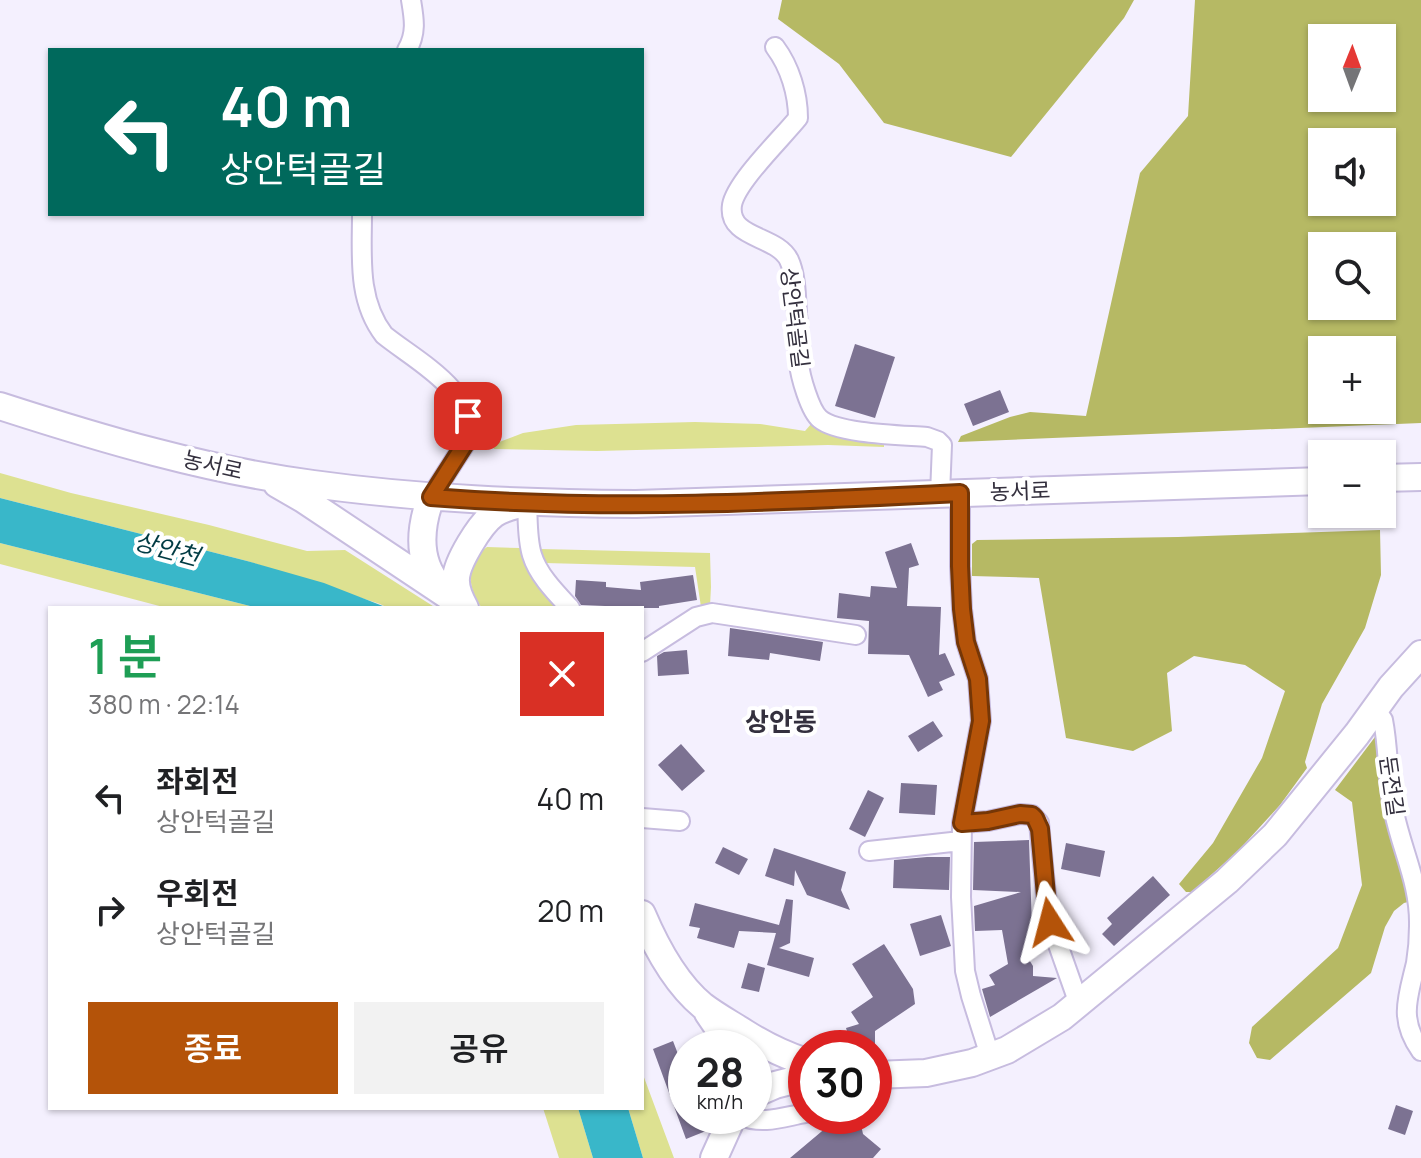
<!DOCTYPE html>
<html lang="ko">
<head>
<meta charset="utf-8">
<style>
  body { margin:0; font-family:Manrope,"Noto Sans KR",sans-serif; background:#f2f2f2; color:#202124; height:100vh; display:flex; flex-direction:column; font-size:30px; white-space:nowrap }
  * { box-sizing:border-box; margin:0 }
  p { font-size:26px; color:#757577 }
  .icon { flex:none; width:44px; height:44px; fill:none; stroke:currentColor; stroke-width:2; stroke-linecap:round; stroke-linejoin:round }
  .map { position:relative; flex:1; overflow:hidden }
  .details { position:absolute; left:48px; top:606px; width:596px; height:504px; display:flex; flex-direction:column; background:#fff; border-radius:0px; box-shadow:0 2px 6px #0004 }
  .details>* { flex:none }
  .hud { position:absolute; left:48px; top:48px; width:596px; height:168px; border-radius:0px; box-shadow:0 2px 6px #0004; background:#00695c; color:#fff; overflow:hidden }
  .needle { width:52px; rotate:1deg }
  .controls { position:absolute; left:1308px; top:24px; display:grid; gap:16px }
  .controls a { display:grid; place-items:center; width:88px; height:88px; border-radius:0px; background:#fff; box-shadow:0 2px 6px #0004; font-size:40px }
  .speed { position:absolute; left:668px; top:1030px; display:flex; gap:16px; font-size:40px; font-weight:700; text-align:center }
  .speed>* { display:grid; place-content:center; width:104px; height:104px; border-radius:50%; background:#fff; box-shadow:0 2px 6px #0004; line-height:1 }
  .speed small { font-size:20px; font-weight:400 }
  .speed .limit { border:12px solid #d22; background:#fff; color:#111 }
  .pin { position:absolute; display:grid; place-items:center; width:68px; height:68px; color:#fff; margin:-34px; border-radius:16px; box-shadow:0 4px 12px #0006 }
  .me { position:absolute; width:88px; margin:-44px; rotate:351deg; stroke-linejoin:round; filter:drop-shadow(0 0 6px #0008) }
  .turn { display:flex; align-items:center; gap:28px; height:168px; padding:0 40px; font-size:36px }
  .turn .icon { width:104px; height:104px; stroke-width:2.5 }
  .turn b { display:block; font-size:56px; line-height:68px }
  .round { display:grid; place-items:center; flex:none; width:84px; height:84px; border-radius:0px; background:#f2f2f2 }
  .headline { display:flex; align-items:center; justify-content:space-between; height:136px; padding:0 40px }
  h1 { font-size:48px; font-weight:600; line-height:60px; color:#1e9e55 }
  .action { display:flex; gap:16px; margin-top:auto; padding:16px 40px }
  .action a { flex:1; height:92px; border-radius:0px; background:#b45309; color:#fff; font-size:32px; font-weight:600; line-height:92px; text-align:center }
  .action a+a { background:#f2f2f2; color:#202124 }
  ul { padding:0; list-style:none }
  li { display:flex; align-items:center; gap:24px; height:112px; padding:0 40px }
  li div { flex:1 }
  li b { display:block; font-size:30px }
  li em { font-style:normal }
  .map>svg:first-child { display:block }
</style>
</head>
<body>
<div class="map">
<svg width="1421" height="1158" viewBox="0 0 1421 1158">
  <rect width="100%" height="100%" fill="#f4f0fe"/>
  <path fill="#dde191" d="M695 422 760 424 805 431 812 423C836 435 857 442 884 445V447L828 445 597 451 494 449 491 445 523 433 576 425Z
    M0 473 71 493 209 525 307 551 345 550 436 608H388L380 604 247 561 0 498Z
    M0 543 258 608H167L0 564Z
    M487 547 520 548 527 565 562 608H482C467 589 465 561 487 547Z
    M540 549 710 553 711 587 710 606 701 607 695 567 545 563 542 558Z
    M642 1072 674 1158H643L628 1108H642Z
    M543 1108H578L593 1158H559Z"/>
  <path fill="#b6b964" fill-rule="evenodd" d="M782 0H1134L1124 18 1011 157 884 123 839 64 778 19Z
    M1195 0H1421V423L958 442 961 436 1010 417 1030 412 1086 416 1140 173 1188 116ZM1322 38H1382V98H1322ZM1322 142H1382V202H1322ZM1322 246H1382V306H1322ZM1322 350H1382V410H1322Z
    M1380 530 1381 575 1365 628 1322 704 1305 762 1307 768 1280 805 1238 851 1192 892H1186L1179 884 1213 843 1262 758 1285 691 1245 665 1194 656 1167 673 1172 731 1133 751 1066 738 1039 578 972 576V544L977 540 1178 537Z
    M1375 737 1379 740 1412 901 1404 903 1394 911 1385 927 1371 973 1270 1060 1257 1058 1249 1043 1252 1027 1338 948 1362 885 1352 802 1335 790Z"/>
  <path fill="#39b7c9" d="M0 498 247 561 324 583 388 608H258L0 543Z
    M578 1108H628L643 1158H593Z"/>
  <path fill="#7c7292" d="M855 344 895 357 875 418 835 406Z
    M1000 390 1009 412 973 426 964 404Z
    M911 543 919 565 909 568 907 606 941 607 939 655 945 653 955 675 939 682 943 690 928 697 909 655 868 654 869 621 837 618 839 593 870 597 871 586 897 588 885 552Z
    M693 575 697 600 659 606V608H604L605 606 581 605 575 596 576 580 606 582V587L641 590 640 582Z
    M730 628 823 642 820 661 770 653 769 660 728 656Z
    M687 650 689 674 658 676 657 656 664 652Z
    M933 721 943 736 918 752 908 736Z
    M681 744 705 771 682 791 658 765Z
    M901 783 937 785 935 815 899 813Z
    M868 790 884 798 865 837 849 829Z
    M1029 840 1033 957 1028 958 1033 966V976L1057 978 990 1017 982 989 995 985 989 975 1008 964 1002 930 975 931 974 906 1021 892 973 890 974 842Z
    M1066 843 1105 851 1100 877 1061 869Z
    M723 847 748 859 739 875 715 863Z
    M774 848 846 872 841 890 850 910 807 895 795 870 794 886 765 876Z
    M927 857H950L949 890 893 888 894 860Z
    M1153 876 1170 895 1114 946 1102 934 1112 924 1107 918Z
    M786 899 793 900 790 943 779 948 814 958 809 977 767 965 776 933 739 931 734 948 697 938 700 928 689 926 695 903 779 925Z
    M941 915 951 946 920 956 910 924Z
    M884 944 913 989 915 1004 875 1031V1048H852L846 1028 859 1024 851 1012 873 997 852 964Z
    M748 963 765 968 759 992 741 988Z
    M673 1041 686 1075V1116H700L706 1131 686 1139 653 1049Z
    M1396 1105 1413 1111 1405 1135 1388 1129Z
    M840 1116H859L863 1134 881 1149 873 1158H790Z"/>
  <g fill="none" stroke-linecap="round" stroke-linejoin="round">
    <g stroke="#c7bcdf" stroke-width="22">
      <path id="street" d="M775 47C790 67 798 94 798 118 782 138 736 182 732 205 727 239 777 235 789 260 796 275 796 297 797 314 799 330 797 346 799 363 800 376 810 411 820 419 838 434 902 435 927 437L938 441 942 445 940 494
        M407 50C417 33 414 18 411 0
        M362 214C362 256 357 300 384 335 416 361 477 391 468 439L431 497
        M960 493V566L962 609 966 642 978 679 981 721 962 823 961 897 964 952 965 971 971 996 990 1056
        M527 503C528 520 527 539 532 555 538 575 556 593 570 608
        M642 652 696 617 712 613 856 635
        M1375 709 1383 720C1389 750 1387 781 1394 812 1402 851 1420 884 1419 926 1419 938 1418 951 1416 963 1408 997 1398 1019 1421 1051
        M642 818 680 821
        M962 823 988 821 1020 814 1032 815 1039 823 1046 895 1050 922 1079 1004
        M869 851 961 841
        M741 1116C763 1125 783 1117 806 1113"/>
    </g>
    <g stroke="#c7bcdf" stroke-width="30">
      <path id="secondary" d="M0 406C102 439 207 470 313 484 421 499 528 503 636 504L1322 481
        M1382 478 1421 477
        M277 484 303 499 450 597
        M431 497C420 527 416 561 440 587
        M465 608C460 599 455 589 456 578 457 562 480 524 494 514 501 509 509 507 517 505
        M642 914C656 947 675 983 703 1006 716 1016 731 1024 745 1033 764 1045 784 1055 806 1062
        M708 1013 723 1035 729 1048
        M874 1075 926 1073 972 1063 1007 1050 1062 1017 1227 881 1275 835 1357 734 1391 687 1421 654
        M754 1094 775 1085 806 1077
        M714 1158 733 1116"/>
    </g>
    <use href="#street" stroke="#fff" stroke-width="18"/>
    <use href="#secondary" stroke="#fff" stroke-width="26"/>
  </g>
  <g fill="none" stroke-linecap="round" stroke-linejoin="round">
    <g stroke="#753606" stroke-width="20">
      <path id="route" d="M468 416 470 428 468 439 431 497C607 511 784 502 960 493V566L962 609 966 642 978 679 981 721 962 823 988 821 1020 814 1032 815 1035 818 1040 829 1046 895 1050 922"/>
    </g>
    <use href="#route" stroke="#b45309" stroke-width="14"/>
  </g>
  <g text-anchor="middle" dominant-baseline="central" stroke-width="8" stroke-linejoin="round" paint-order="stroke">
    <g font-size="22" fill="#34303e" stroke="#fff">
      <text transform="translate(795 318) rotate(83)">상안턱골길</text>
      <text transform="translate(213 465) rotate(13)">농서로</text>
      <text transform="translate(1020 491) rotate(-2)">농서로</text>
      <text transform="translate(1392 786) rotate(82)">둔전길</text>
    </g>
    <g font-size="24" font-style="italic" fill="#003b43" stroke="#fff">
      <text transform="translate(167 548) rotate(15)">상안천</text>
    </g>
    <g font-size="26" font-weight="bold" fill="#34303e" stroke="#fff">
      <text x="781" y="721">상안동</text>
    </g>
  </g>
</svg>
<div class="controls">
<a><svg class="needle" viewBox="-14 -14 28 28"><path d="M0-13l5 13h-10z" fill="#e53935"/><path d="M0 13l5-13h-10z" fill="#757577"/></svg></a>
<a><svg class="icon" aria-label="sound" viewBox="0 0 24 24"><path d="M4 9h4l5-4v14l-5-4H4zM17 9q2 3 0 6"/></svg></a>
<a><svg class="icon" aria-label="search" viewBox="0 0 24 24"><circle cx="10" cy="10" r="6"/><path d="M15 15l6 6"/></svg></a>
<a>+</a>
<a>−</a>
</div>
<div class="speed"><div>28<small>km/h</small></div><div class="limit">30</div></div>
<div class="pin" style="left:468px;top:416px;background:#d93025"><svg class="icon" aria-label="arrive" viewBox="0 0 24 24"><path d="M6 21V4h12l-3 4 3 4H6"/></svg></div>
<svg class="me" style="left:1050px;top:922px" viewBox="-20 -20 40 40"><path d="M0-17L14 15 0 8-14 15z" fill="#b45309" stroke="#fff" stroke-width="4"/></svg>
<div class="hud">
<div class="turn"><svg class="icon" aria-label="left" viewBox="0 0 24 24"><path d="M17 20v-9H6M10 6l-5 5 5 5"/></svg><div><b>40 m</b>상안턱골길</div></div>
</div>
<section class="details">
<div class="headline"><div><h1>1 분</h1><p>380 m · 22:14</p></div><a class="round" style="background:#d93025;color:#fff"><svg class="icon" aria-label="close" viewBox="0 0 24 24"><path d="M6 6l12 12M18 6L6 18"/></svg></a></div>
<ul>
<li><svg class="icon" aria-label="left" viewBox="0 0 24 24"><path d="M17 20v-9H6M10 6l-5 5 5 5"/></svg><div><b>좌회전</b><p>상안턱골길</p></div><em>40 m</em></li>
<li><svg class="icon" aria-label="right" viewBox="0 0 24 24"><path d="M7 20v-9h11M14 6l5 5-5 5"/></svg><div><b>우회전</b><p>상안턱골길</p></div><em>20 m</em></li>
</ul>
<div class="action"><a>종료</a><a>공유</a></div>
</section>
</div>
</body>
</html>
